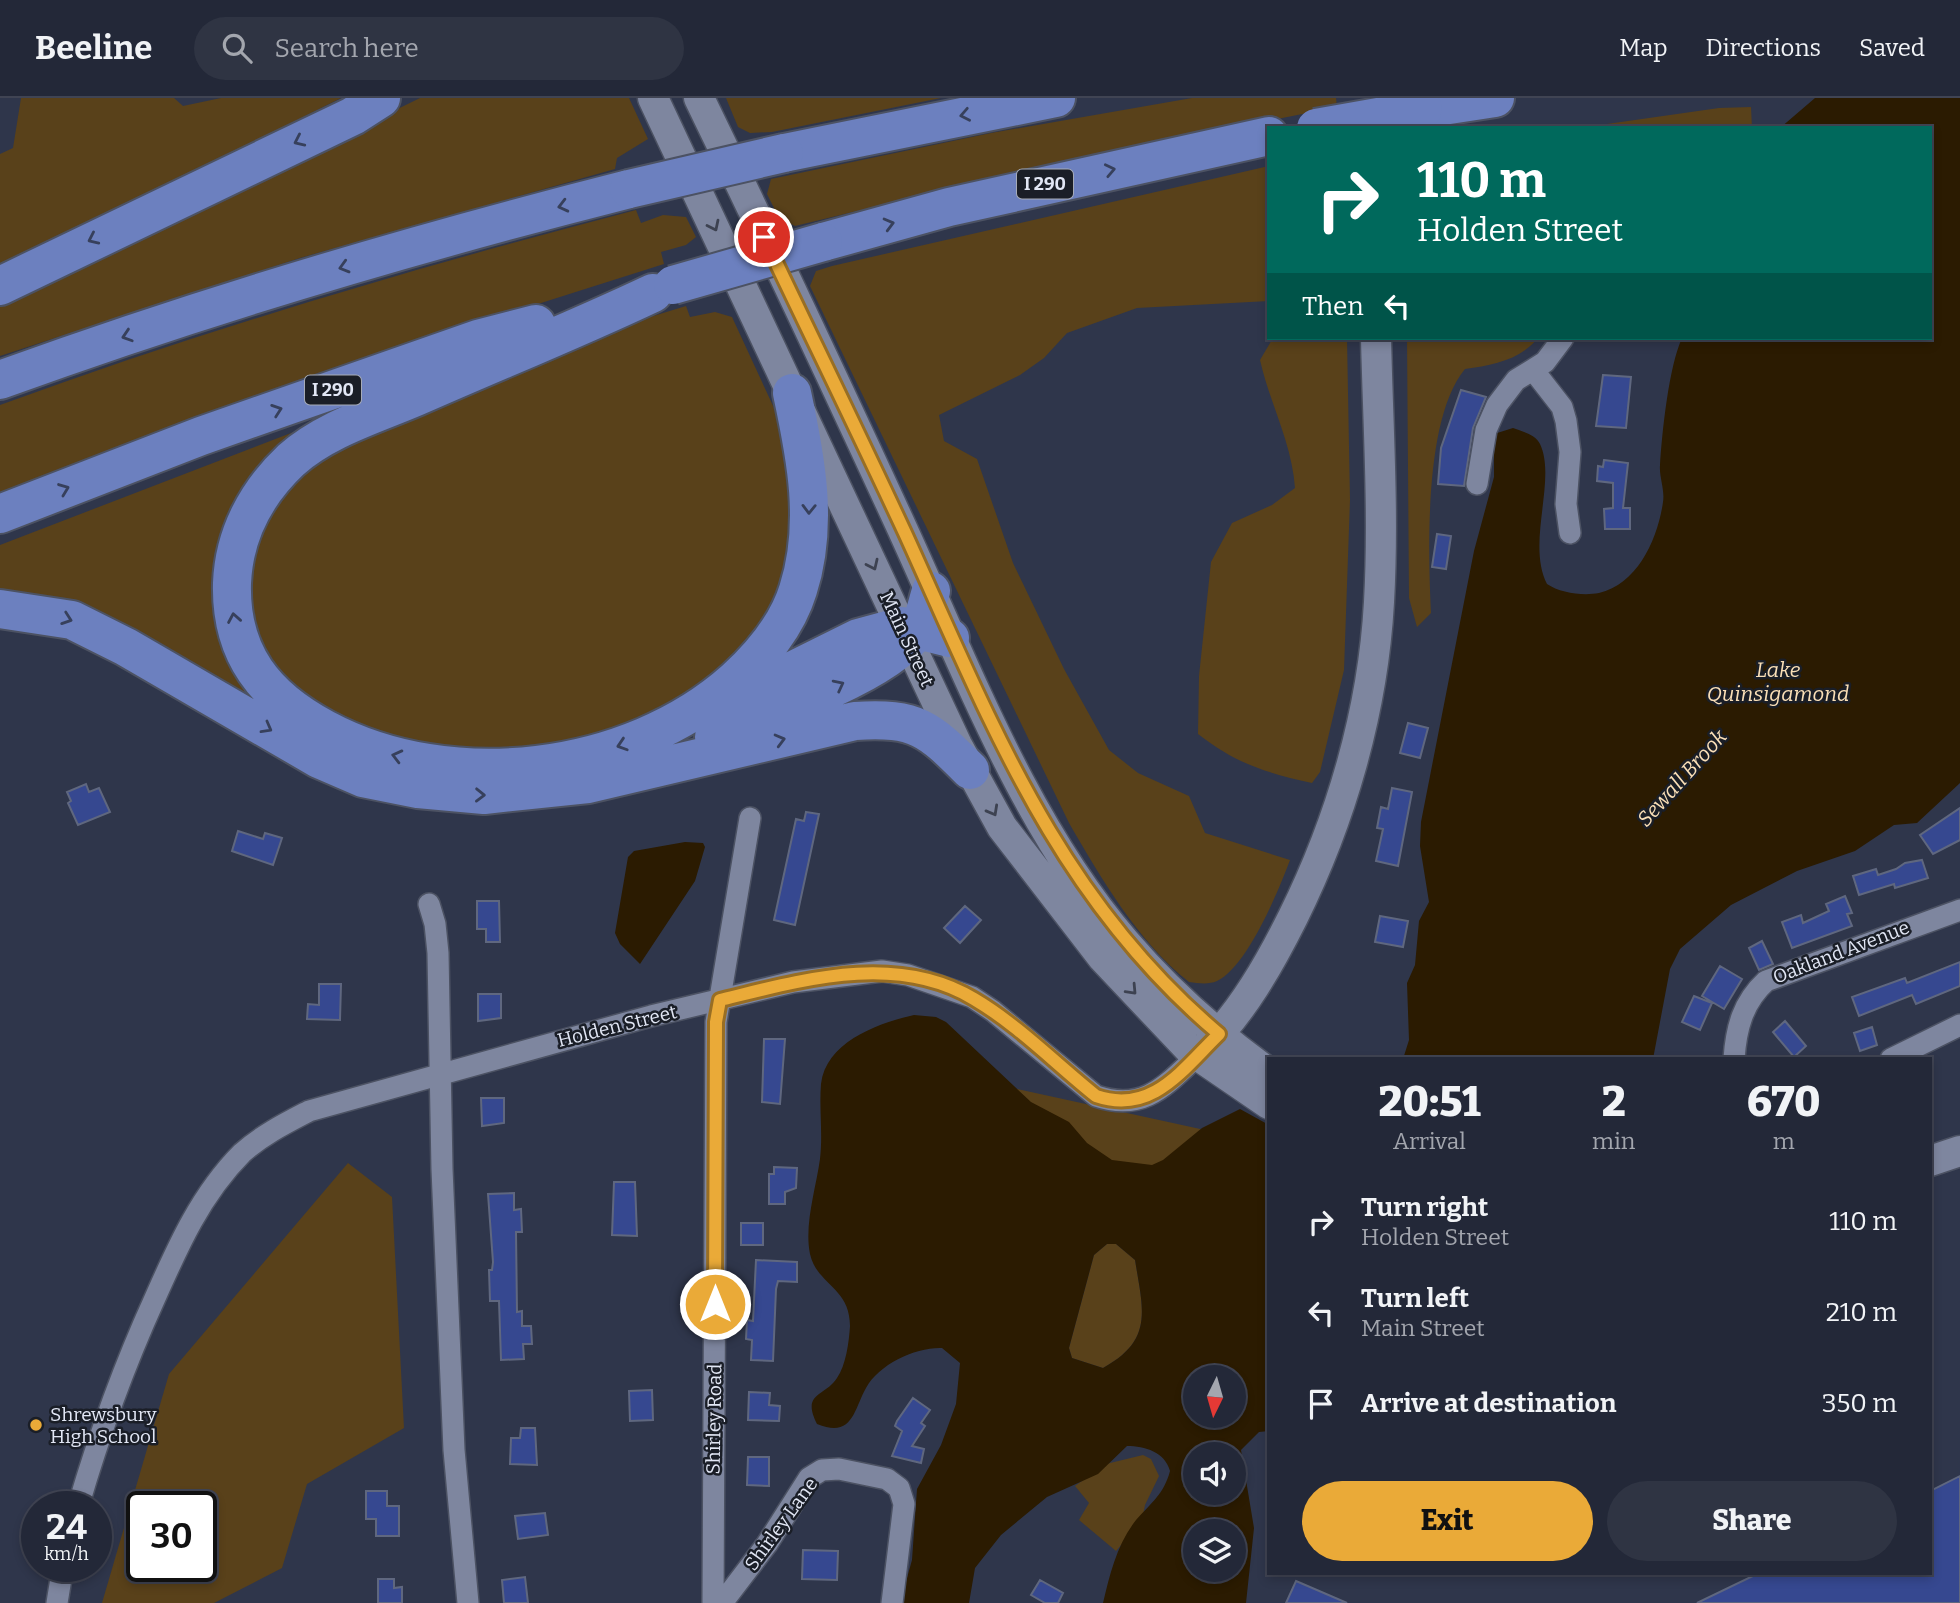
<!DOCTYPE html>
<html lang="en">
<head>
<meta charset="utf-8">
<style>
  body { margin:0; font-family:Bitter,serif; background:#2f3443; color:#f1f3f6; height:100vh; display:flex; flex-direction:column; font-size:26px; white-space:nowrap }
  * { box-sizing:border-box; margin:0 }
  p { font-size:23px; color:#a3a6ae }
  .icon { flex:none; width:38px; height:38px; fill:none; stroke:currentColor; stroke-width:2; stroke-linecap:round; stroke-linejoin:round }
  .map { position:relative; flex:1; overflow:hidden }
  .panel { position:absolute; left:1267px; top:959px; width:665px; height:518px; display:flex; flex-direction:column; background:#232838; border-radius:0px; box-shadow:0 4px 10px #0003,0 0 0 2px #404453 }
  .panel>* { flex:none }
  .guide { position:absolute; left:1267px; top:28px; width:665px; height:214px; border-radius:0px; box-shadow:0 4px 10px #0003,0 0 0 2px #404453; background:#00695c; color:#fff; overflow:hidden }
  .needle { width:46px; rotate:185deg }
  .controls { position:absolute; left:1183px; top:1267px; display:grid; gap:14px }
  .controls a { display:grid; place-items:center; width:63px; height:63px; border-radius:50%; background:#232838; box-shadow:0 4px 10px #0003,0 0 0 2px #404453; font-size:35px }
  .speed { position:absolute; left:21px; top:1393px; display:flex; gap:14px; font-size:35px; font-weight:700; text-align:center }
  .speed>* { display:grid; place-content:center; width:91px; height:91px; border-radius:50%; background:#232838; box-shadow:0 4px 10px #0003,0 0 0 2px #404453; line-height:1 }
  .speed small { font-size:18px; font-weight:400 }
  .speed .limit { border:4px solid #111; border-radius:10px; background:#fff; color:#111 }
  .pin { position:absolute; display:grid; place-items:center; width:60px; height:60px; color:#fff; margin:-30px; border:4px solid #fff; border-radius:50%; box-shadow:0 2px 7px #0007 }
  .me { position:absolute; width:77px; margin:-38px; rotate:0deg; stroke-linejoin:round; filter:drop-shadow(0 0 5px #0008) }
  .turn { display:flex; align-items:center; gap:24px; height:147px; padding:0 35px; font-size:32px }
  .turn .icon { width:91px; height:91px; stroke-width:2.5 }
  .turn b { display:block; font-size:49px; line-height:60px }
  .then { display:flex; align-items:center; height:66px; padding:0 35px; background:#0003; gap:14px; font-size:26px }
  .eta { display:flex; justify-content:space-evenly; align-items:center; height:119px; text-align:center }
  .eta b { font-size:42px; font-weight:800; line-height:49px }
  .primary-button { display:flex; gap:14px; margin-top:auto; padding:14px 35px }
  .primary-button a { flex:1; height:80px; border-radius:42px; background:#eaaa38; color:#111; font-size:28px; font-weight:800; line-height:80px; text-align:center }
  .primary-button a+a { background:#2f3443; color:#f1f3f6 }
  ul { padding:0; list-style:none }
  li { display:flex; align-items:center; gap:21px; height:91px; padding:0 35px }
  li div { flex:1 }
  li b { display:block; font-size:26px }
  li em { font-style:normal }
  header { display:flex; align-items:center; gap:42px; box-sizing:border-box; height:98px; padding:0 35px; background:#232838; border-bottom:2px solid #404453 }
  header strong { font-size:33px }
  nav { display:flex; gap:38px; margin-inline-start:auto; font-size:24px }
  .search { width:490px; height:63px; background:#2f3443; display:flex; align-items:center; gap:18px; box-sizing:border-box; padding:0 24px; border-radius:38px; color:#a3a6ae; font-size:26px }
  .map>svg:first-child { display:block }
</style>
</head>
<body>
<header>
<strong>Beeline</strong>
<div class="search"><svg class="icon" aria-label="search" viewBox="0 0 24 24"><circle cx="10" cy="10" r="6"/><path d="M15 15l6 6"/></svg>Search here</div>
<nav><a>Map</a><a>Directions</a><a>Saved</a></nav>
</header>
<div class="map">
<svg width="1960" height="1505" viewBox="0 0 1960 1505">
  <rect width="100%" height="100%" fill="#2f364b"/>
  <path fill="#59411a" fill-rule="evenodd" d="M21 0H174L183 8 221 0H341L0 171V56L13 50Z
    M420 0H629L648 41 617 60 615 71 300 160 0 258V206Z
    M726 0H941L772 34 750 35 738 29Z
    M1192 0H1336L1337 9 1030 71 795 128 779 120 767 96 771 81 991 35Z
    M1751 9 1752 30H1579L1719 10Z
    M1269 68V203L1137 210 1067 235 1044 260 1020 277 939 317 944 343 977 361 1013 465 1064 571 1109 652 1138 675 1189 698 1205 735 1290 762C1279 792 1247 869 1217 883 1208 887 1198 885 1189 884 1138 844 1101 780 1069 725L810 188 816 173 832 168Z
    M636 112 641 125 663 117 686 119 696 139 686 147 661 154 664 166C440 237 217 307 0 397V307C208 231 421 168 636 112Z
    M686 208 690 219 715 214 732 219 781 325 791 358 790 490 733 576 592 650 402 654 271 580 243 515 262 417 320 355 588 238Z
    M1273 240H1347L1350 402 1344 572 1320 674 1312 685C1266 675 1235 665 1198 636L1199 578 1211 464 1232 425 1272 407 1295 390C1292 345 1270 306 1260 262Z
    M1407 240H1538C1520 262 1493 267 1465 271 1424 320 1428 452 1431 515L1417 529 1409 500Z
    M330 320 224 468 279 615 0 503V447Z
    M976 982 1269 1046 1121 1078Z
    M348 1065 392 1099 404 1330 307 1386 282 1470 214 1505H102L169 1276ZM142 1409H201V1468H142Z
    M1107 1146H1116L1135 1162C1143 1212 1154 1242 1103 1270L1072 1260 1069 1250 1094 1157Z
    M1143 1357 1151 1361 1159 1378 1145 1407 1142 1422 1116 1453 1079 1422 1089 1405 1075 1388 1106 1366Z"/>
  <path fill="#2b1b01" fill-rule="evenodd" d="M1815 0H1960V685L1917 725 1894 727 1855 753 1797 773 1731 807 1680 851 1670 871 1653 961H1403L1409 942 1407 885 1415 867 1419 823 1429 804 1420 748 1421 724 1474 453 1494 379V336L1513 330C1523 334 1535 336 1540 346 1557 382 1526 445 1547 486 1560 495 1583 498 1599 495 1638 486 1658 440 1663 404 1665 392 1659 379 1660 367 1662 334 1669 268 1682 240H1930V30H1780Z
    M685 744 703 745 705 749 695 783 640 866 620 846 615 835 628 759 634 753Z
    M914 917 936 919 946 924 1031 1004 1069 1024 1087 1045 1112 1062 1152 1067 1163 1062 1202 1030 1240 1011 1269 1027V1333L1259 1334 1241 1352 1254 1430 1246 1505H1103C1110 1476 1117 1446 1136 1422 1151 1405 1164 1396 1170 1373 1165 1354 1145 1348 1127 1348L1098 1376 1047 1399 1001 1437 975 1470 969 1505H900L912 1462 917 1391 941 1347 956 1306 960 1265 942 1250C916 1249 879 1266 866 1290 854 1311 853 1341 817 1326 801 1294 825 1299 837 1280 846 1267 849 1244 850 1228 850 1189 817 1187 810 1156 804 1127 816 1090 820 1061 823 1036 819 1011 821 986 826 944 878 925 914 917ZM1107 1146H1116L1135 1162C1143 1212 1154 1242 1103 1270L1072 1260 1069 1250 1094 1157ZM1195 1279H1234V1318H1195ZM1195 1356H1234V1395H1195ZM1195 1433H1234V1472H1195Z"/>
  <path fill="#364890" stroke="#5f677f" stroke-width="2" d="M1603 277 1631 279 1626 330 1596 328Z
    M1461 292 1486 299 1473 330 1464 388 1438 386 1441 350Z
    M1604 362 1628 365 1623 410H1630V431H1605L1604 411 1613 410V385L1597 383 1598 368 1603 369Z
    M1437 436 1451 438 1446 471 1432 469Z
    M1408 625 1428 630 1420 660 1400 655Z
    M86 686 89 694 99 690 110 714 78 727 68 705 71 703 67 694Z
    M1392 690 1412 694 1398 768 1376 763 1383 731 1377 730 1381 709 1388 711Z
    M1960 710V742L1933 756 1920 737Z
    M806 714 819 716 795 827 774 822 796 721 804 723Z
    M238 733 263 741 265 735 282 740 273 767 232 753Z
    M1922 762 1928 780 1895 790 1894 786 1859 797 1853 778 1876 771 1878 777 1896 771 1905 765Z
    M1845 798 1852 815 1847 816 1852 828 1792 850 1782 824 1801 817 1803 825 1829 813 1826 806Z
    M477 803H499L500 844H486V831H477Z
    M965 808 981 822 960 845 944 830Z
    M1380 818 1408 823 1403 849 1375 844Z
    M1762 843 1773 866 1759 872 1749 850Z
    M1960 864V888L1916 906 1912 897 1859 918 1852 899 1905 880 1907 885Z
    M1720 868 1742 881 1724 911 1702 898Z
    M319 886H341L340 922 307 921 308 906 319 907Z
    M478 896H501V920L478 923Z
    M1694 898 1712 905 1700 932 1682 924Z
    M1785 923 1806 948 1794 959 1773 934Z
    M1872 929 1877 947 1860 953 1854 935Z
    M764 941H785L780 1006 762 1004Z
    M481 1000H504V1025L482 1028Z
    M774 1069 797 1070 796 1090 785 1094V1106H769V1076H774Z
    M614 1084H635L637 1138 612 1137Z
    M514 1095V1112L521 1111 522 1134H516L517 1214 522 1213V1228H531L532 1246H523L524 1261 501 1262 499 1203H490L489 1172H492L493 1164 488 1096Z
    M741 1125H763V1147H741Z
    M756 1162 797 1164V1184L778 1183 776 1191 773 1263 751 1262 752 1242 746 1241 747 1222 753 1223Z
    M652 1292 653 1322 630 1323 629 1293Z
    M749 1294 770 1295 769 1307 780 1308 779 1323 748 1322Z
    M913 1300 930 1312 921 1325 925 1328 912 1348 924 1351 921 1365 892 1358 902 1333 895 1328 897 1323Z
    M521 1330H535L537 1367 510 1366 511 1340H520Z
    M748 1359H769V1388L747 1387Z
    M1960 1378V1505H1697L1759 1475H1930V1393Z
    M366 1393H387V1408H399V1438H376V1421H366Z
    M545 1415 548 1437 518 1441 515 1418Z
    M803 1452 838 1453 837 1482 802 1481Z
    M525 1479 528 1505H504L502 1482Z
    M378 1481H394V1490L402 1489V1505H378Z
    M1040 1482 1063 1495 1058 1505H1045L1031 1497Z
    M1296 1483 1347 1505H1286Z"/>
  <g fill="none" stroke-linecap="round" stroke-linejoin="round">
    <g stroke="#4c5263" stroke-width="24">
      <path id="minor" d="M1534 273 1562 309 1566 323 1570 354 1566 406 1570 435
        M1477 386 1486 332 1497 307 1516 282 1545 264 1563 240
        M429 806 435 826 438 855 442 1071 454 1352 468 1505
        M1734 961C1736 930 1743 904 1766 883L1960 812
        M1891 961 1960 927
        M78 1409C99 1337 124 1268 155 1200 178 1148 201 1096 242 1055 262 1037 286 1025 309 1013L651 918 793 884 882 873 908 877 972 899 993 913 1096 998C1144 1014 1165 988 1198 957
        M57 1505 63 1468
        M713 1505 716 924 750 720
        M722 1505 767 1446 809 1380 822 1372 839 1371 887 1381 899 1390 904 1406 892 1505"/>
    </g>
    <g stroke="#4c5263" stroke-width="33">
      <path id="secondary" d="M653 0 957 647 1002 729 1103 860 1190 952 1269 1006
        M699 0C766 138 831 276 895 415 962 559 1021 723 1125 844 1167 893 1216 937 1269 975
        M1205 950C1242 915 1270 865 1293 819 1341 722 1373 613 1379 504 1384 416 1378 328 1376 240
        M1930 1063 1960 1053"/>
    </g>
    <g stroke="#4c5263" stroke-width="42">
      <path id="motorway" d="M1423 11 1495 0
        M784 55 1056 0
        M823 144 949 109 1269 38
        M0 188 353 18 381 0
        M653 195C575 232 495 264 416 299 374 317 326 331 291 362 256 395 234 437 232 485 230 556 265 599 325 631 450 698 630 676 735 582 762 557 787 528 798 492 819 427 806 360 792 295
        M0 282C206 207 416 145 629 91
        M0 416 201 338 478 241 536 226
        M0 511 72 522 126 549 319 661 363 680 418 691 484 697 588 686 855 623C917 619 929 631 970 672
        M725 606 858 540 902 528 950 540
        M714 639C763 618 895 575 919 529 925 518 927 505 931 493"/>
    </g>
    <use href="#minor" stroke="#7e869f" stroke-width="21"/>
    <use href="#secondary" stroke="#7e869f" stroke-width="30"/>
    <use href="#motorway" stroke="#6c80bf" stroke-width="38"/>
    <g stroke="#4c5263" stroke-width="42" stroke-linecap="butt">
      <path id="motorway-bridge" d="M1316 30 1423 11
        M629 91 784 55
        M673 187 823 144"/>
    </g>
    <use href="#motorway-bridge" stroke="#6c80bf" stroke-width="38"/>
  </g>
  <defs><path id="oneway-chevron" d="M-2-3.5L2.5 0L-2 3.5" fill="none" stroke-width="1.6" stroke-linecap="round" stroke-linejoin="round" transform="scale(1.75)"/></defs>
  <g stroke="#37405c">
    <use href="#oneway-chevron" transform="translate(965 17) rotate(169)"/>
    <use href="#oneway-chevron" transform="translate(299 43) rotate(155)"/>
    <use href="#oneway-chevron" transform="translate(1110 72) rotate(-12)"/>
    <use href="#oneway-chevron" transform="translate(563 108) rotate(166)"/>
    <use href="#oneway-chevron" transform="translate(889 126) rotate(-15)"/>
    <use href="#oneway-chevron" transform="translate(93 141) rotate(155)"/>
    <use href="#oneway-chevron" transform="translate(344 169) rotate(164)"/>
    <use href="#oneway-chevron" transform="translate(127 238) rotate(162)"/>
    <use href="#oneway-chevron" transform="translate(277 312) rotate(-19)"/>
    <use href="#oneway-chevron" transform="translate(64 391) rotate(-21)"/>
    <use href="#oneway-chevron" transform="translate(809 411) rotate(91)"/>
    <use href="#oneway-chevron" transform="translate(234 520) rotate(-100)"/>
    <use href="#oneway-chevron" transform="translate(67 521) rotate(19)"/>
    <use href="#oneway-chevron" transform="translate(839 587) rotate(-27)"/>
    <use href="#oneway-chevron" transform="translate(267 630) rotate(29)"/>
    <use href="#oneway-chevron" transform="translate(780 642) rotate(-15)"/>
    <use href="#oneway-chevron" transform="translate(622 647) rotate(162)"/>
    <use href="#oneway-chevron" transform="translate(397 658) rotate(-166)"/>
    <use href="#oneway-chevron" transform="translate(480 697) rotate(1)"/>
  </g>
  <g stroke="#3d4251">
    <use href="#oneway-chevron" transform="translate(714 128) rotate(64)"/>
    <use href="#oneway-chevron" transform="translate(873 467) rotate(65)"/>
    <use href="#oneway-chevron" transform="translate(993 713) rotate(61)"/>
    <use href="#oneway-chevron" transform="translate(1132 892) rotate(47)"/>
  </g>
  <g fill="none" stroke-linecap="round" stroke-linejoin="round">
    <g stroke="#986e24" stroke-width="18">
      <path id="route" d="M715 1206 716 924 720 902C802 882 896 854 974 901 1018 927 1056 966 1096 998 1152 1017 1182 972 1219 936 1057 800 990 622 905 435 859 336 811 238 764 139"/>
    </g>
    <use href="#route" stroke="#eaaa38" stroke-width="12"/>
  </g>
  <circle fill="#eaaa38" stroke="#1a1e27" stroke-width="2.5" cx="36" cy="1327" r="7"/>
  <g text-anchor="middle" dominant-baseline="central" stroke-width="5" stroke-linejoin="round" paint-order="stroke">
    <g fill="#1a1e27" stroke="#a6abb7" stroke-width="2">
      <rect x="1017" y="71.5" width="56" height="29" rx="5"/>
      <rect x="305" y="277.5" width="56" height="29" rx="5"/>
    </g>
    <g font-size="18" font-weight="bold" fill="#e2e7f5">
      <text x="1045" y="86">I 290</text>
      <text x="333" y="292">I 290</text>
    </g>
    <g font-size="19" fill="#e2e7f5" stroke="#1a1e27">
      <text transform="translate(907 541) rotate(65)">Main Street</text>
      <text transform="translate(1841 854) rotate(-21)">Oakland Avenue</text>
      <text transform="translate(617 928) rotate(-14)">Holden Street</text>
      <text transform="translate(714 1321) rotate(-89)">Shirley Road</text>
      <text transform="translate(781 1426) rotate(-54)">Shirley Lane</text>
    </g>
    <g font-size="19" fill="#e2e7f5" stroke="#1a1e27" text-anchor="start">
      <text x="50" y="1316">Shrewsbury<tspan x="50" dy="22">High School</tspan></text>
    </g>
    <g font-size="21" font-style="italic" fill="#fadfb7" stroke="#1a1e27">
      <text x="1778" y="572">Lake<tspan x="1778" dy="24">Quinsigamond</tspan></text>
      <text transform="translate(1682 680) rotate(-48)">Sewall Brook</text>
    </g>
  </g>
</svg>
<div class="controls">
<a><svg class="needle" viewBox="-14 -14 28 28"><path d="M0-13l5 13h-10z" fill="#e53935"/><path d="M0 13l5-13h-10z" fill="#a3a6ae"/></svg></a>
<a><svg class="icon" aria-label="sound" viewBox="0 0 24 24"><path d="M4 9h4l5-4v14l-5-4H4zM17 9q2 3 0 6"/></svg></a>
<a><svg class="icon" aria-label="layers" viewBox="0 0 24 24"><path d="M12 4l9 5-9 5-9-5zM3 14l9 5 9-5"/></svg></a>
</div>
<div class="speed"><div>24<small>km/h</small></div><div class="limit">30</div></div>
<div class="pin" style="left:764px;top:139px;background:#d93025"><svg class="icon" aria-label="arrive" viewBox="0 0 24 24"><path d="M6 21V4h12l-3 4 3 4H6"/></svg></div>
<svg class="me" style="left:715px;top:1206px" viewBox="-20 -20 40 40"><circle r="17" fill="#eaaa38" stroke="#fff" stroke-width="3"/><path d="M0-11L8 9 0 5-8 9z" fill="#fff"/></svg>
<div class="guide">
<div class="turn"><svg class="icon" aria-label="right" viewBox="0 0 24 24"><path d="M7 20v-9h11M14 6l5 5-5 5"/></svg><div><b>110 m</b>Holden Street</div></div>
<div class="then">Then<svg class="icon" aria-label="left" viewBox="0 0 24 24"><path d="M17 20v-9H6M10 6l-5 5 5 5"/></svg></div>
</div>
<section class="panel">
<div class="eta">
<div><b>20:51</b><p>Arrival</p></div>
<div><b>2</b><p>min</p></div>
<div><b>670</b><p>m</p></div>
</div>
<ul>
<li><svg class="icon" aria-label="right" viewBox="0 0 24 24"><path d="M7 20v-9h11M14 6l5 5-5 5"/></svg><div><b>Turn right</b><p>Holden Street</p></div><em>110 m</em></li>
<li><svg class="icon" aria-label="left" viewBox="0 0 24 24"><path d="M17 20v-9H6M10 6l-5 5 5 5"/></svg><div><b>Turn left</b><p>Main Street</p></div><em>210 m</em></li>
<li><svg class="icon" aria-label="arrive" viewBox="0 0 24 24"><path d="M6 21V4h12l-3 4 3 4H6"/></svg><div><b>Arrive at destination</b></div><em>350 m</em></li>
</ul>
<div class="primary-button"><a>Exit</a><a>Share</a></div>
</section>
</div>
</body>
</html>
